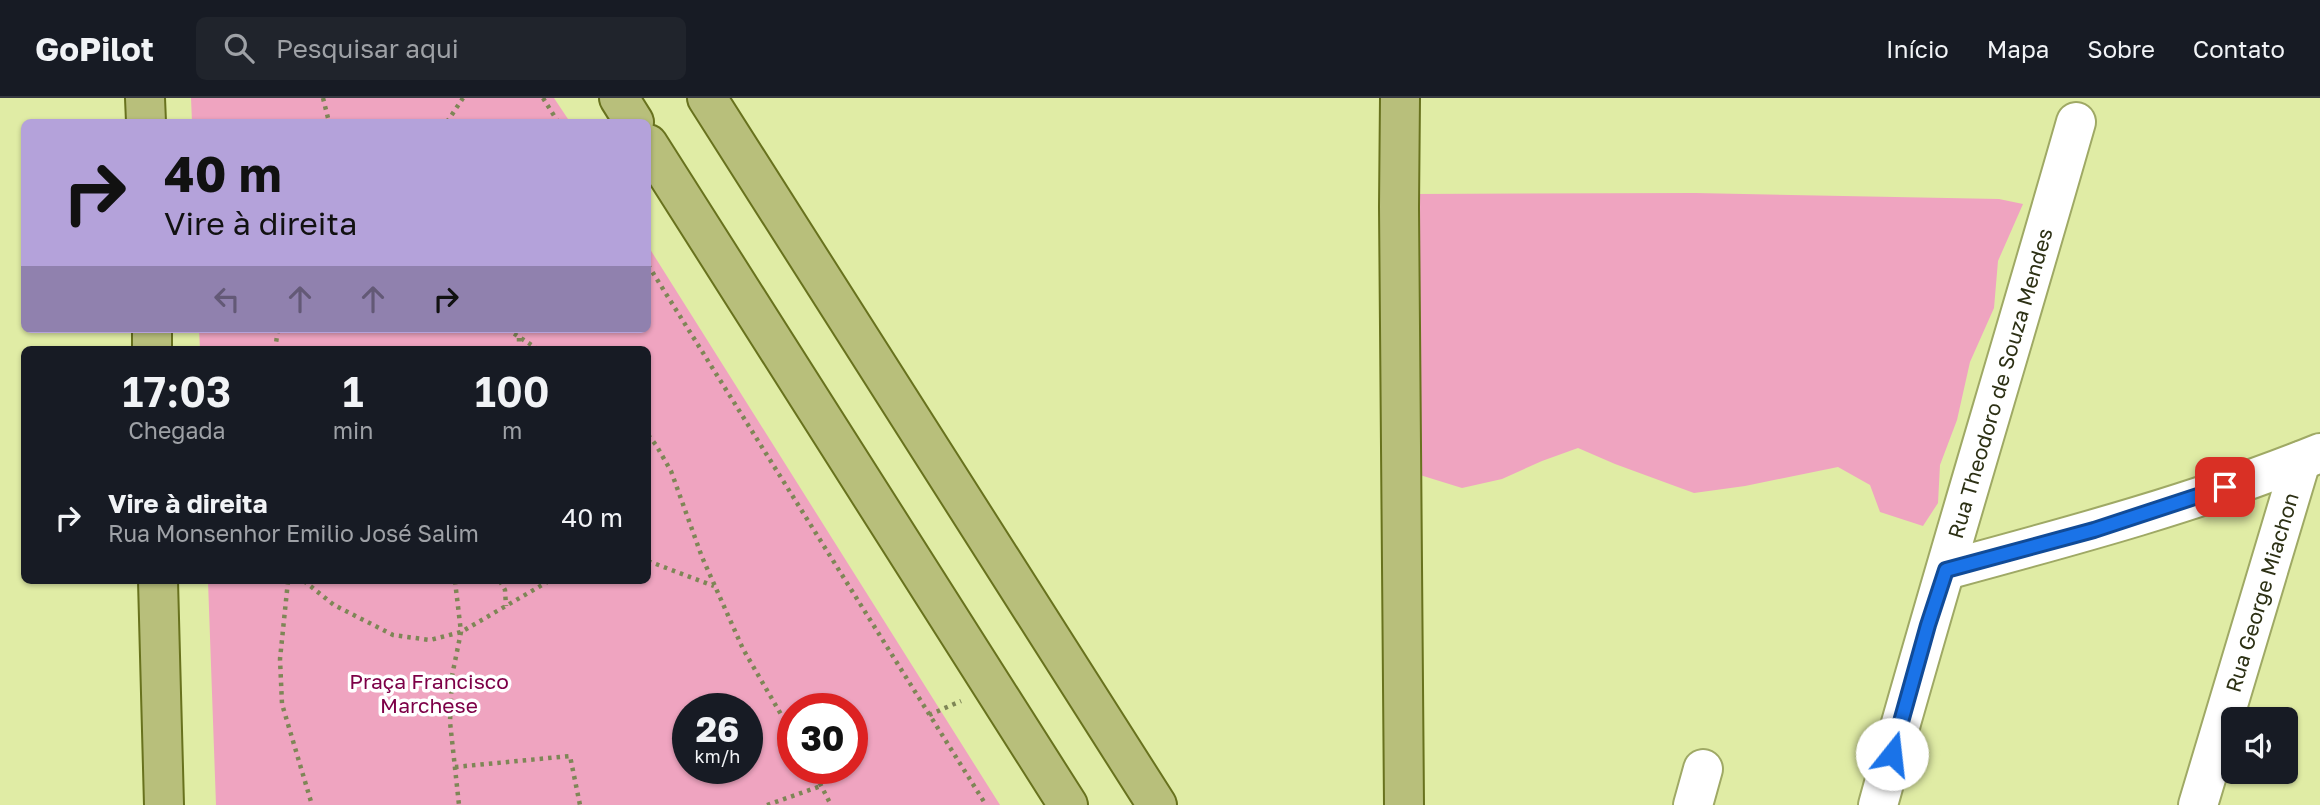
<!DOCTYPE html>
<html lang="pt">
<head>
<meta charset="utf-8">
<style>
  body { margin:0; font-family:"Golos Text",sans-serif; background:#20242c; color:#f1f3f6; height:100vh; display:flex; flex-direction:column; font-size:26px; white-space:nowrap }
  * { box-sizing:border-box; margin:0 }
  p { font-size:23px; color:#9ea1a6 }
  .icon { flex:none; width:38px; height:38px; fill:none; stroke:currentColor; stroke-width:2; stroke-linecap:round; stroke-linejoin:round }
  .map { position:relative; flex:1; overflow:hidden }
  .panel { position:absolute; left:21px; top:248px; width:630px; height:238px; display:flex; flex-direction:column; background:#171b24; border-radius:10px; box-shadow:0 2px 5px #0004 }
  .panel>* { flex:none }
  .banner { position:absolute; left:21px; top:21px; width:630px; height:214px; border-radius:10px; box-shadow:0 2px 5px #0004; background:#b4a2da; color:#111; overflow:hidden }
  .tools { position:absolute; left:2221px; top:609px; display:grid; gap:14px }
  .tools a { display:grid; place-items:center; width:77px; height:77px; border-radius:10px; background:#171b24; box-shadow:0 2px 5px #0004; font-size:35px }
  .speed { position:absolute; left:672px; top:595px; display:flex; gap:14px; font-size:35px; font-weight:700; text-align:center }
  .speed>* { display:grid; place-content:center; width:91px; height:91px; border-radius:50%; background:#171b24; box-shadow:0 2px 5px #0004; line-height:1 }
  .speed small { font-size:18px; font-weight:400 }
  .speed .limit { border:10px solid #d22; background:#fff; color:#111 }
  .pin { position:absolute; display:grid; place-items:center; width:60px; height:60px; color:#fff; margin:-30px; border-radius:14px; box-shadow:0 4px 10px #0006 }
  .me { position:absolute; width:77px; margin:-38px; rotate:16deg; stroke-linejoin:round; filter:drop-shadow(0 0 5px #0008) }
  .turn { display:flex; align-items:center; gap:24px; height:147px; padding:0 28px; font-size:32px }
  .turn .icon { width:91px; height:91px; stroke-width:2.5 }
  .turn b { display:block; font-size:49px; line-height:60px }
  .lanes { display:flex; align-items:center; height:66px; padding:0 28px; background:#0003; justify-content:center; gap:35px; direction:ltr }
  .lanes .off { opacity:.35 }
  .eta { display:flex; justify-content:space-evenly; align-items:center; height:119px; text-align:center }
  .eta b { font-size:42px; font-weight:600; line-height:49px }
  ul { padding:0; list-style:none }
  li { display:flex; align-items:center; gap:21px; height:105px; padding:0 28px }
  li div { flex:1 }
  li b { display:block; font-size:26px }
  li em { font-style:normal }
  header { display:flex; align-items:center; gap:42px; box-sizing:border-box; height:98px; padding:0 35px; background:#171b24; border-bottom:2px solid #363941 }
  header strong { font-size:33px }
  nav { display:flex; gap:38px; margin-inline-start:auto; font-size:24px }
  .search { width:490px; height:63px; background:#20242c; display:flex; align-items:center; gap:18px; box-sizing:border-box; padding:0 24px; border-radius:10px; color:#9ea1a6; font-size:26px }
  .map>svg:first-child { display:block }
</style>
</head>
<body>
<header>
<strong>GoPilot</strong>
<div class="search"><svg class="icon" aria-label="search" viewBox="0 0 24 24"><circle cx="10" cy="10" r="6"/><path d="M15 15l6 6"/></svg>Pesquisar aqui</div>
<nav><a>Início</a><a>Mapa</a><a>Sobre</a><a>Contato</a></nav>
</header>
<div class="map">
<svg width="2320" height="707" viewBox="0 0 2320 707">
  <rect width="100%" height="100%" fill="#e0eca5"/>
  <path fill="#efa4c0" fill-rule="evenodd" d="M191 0H554L570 24H192Z
    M1695 95 1999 101 2023 106 1998 163 1994 210 1970 264 1957 322 1940 367 1938 405 1923 428 1880 414 1870 387 1838 369 1745 388 1694 395 1615 366 1578 350 1542 363 1502 381 1462 390 1420 377 1416 96Z
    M648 148 1000 707H216L208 483H648V252H200L199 231H648ZM688 611H747V670H688ZM793 611H852V670H793Z"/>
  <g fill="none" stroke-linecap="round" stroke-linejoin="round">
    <g stroke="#9fa965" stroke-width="42">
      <g id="minor">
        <path d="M1946 472C2072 438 2199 404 2320 355"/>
        <path d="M1693 707 1703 671"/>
        <path id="s1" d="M1878 707C1941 479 2011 252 2076 24"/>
        <path id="s2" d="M2198 707 2301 363"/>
      </g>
    </g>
    <g stroke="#68721e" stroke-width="42">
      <path id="major" d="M145 0 146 24
        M619 0 634 24
        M707 0 1157 707
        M1400 0 1399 109 1404 707
        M648 46 1068 707
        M152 231V252
        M158 483 164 707"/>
    </g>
    <path stroke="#7e8656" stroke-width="4.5" stroke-dasharray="3.5 5" stroke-linecap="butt" d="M323 0 329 24
      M543 0 558 24
      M447 24 463 0
      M648 167 986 707
      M507 231 539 252
      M275 252 278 231
      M519 252V240
      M648 337 656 347 671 373 702 459 743 551 793 637
      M648 463 714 488
      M288 483 280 561 282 606 312 707
      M304 483 334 507 393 537 430 542 461 534 549 483
      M455 483 461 534 452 578 450 624 459 707
      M500 483 505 492 506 508
      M929 617 961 603
      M455 669 570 658 580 707
      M812 670 831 707
      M767 707 821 688"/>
    <use href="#minor" stroke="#fff" stroke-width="38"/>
    <use href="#major" stroke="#b8bf7b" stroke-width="38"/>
  </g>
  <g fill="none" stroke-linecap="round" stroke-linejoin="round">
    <g stroke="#114b97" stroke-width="18">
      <path id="route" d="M1892 656 1928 527 1946 472 2094 432 2225 389"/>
    </g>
    <use href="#route" stroke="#1a73e8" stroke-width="12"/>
  </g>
  <g text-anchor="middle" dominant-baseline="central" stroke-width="7" stroke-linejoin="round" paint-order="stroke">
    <g font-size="21" fill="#2c3014" stroke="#fff">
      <text stroke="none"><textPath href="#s1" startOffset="439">Rua Theodoro de Souza Mendes</textPath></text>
      <text stroke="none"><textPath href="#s2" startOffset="222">Rua George Miachon</textPath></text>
    </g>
    <g font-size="21" fill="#7d0047" stroke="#fff">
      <text x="429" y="583">Praça Francisco<tspan x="429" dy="24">Marchese</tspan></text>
    </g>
  </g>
</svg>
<div class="tools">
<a><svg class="icon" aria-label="sound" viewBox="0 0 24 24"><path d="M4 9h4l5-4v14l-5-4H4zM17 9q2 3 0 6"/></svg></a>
</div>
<div class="speed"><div>26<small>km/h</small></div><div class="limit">30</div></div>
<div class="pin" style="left:2225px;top:389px;background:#d93025"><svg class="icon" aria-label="arrive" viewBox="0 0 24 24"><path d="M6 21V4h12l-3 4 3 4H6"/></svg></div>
<svg class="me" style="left:1892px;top:656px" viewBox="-20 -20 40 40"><circle r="19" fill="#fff"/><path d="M0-13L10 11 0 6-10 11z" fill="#1a73e8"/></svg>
<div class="banner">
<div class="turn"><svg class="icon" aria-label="right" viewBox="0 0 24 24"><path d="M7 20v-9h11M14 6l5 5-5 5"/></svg><div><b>40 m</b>Vire à direita</div></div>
<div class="lanes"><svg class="icon off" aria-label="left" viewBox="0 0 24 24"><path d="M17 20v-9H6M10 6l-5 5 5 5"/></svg><svg class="icon off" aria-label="ahead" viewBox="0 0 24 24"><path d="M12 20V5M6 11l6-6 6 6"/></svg><svg class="icon off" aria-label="ahead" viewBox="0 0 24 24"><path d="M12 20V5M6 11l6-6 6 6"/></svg><svg class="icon" aria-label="right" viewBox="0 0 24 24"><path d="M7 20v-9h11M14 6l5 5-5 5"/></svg></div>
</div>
<section class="panel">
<div class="eta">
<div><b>17:03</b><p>Chegada</p></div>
<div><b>1</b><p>min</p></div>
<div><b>100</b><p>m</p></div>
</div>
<ul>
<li><svg class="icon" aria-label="right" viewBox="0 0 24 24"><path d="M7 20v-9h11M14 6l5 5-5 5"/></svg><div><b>Vire à direita</b><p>Rua Monsenhor Emilio José Salim</p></div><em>40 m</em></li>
</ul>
</section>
</div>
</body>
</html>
